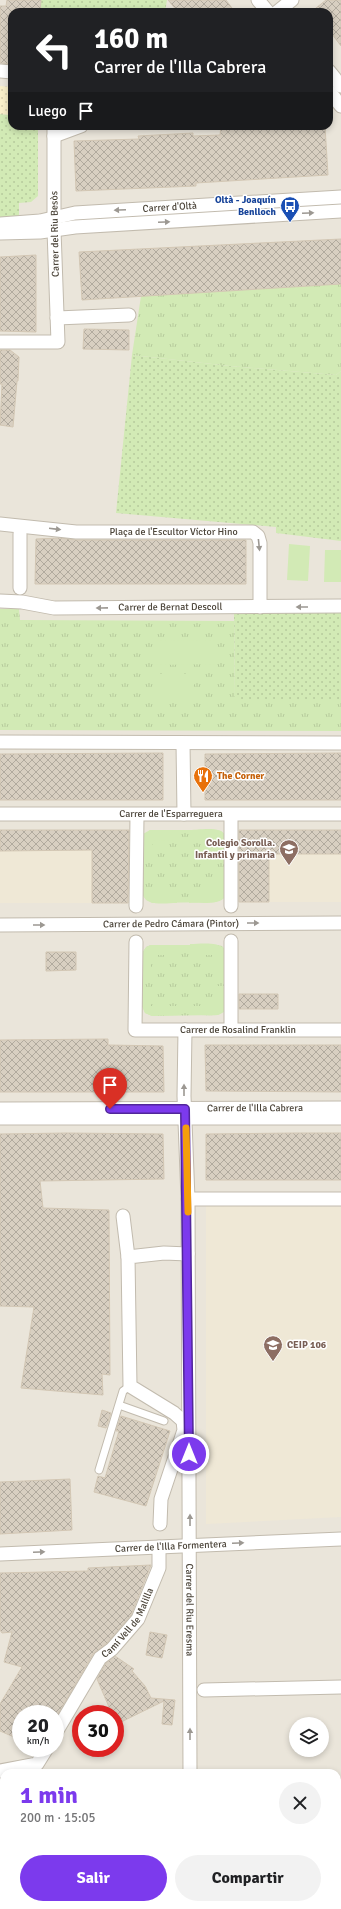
<!DOCTYPE html>
<html lang="es">
<head>
<meta charset="utf-8">
<style>
  body { margin:0; font-family:Signika,sans-serif; background:#f2f2f2; color:#202124; height:100vh; display:flex; flex-direction:column; font-size:15px; white-space:nowrap }
  * { box-sizing:border-box; margin:0 }
  p { font-size:13px; color:#757577 }
  .icon { flex:none; width:22px; height:22px; fill:none; stroke:currentColor; stroke-width:2; stroke-linecap:round; stroke-linejoin:round }
  .map { position:relative; flex:1; overflow:hidden }
  .sheet { position:absolute; left:0px; top:1769px; width:341px; height:140px; display:flex; flex-direction:column; background:#fff; border-radius:12px 12px 0 0; box-shadow:0 2px 6px #0003 }
  .sheet>* { flex:none }
  .banner { position:absolute; left:8px; top:8px; width:325px; height:122px; border-radius:12px; box-shadow:0 2px 6px #0003; background:#202124; color:#fff; overflow:hidden }
  .buttons { position:absolute; left:289px; top:1717px; display:grid; gap:8px }
  .buttons a { display:grid; place-items:center; width:40px; height:40px; border-radius:50%; background:#fff; box-shadow:0 2px 6px #0003; font-size:20px }
  .speed { position:absolute; left:12px; top:1705px; display:flex; gap:8px; font-size:20px; font-weight:700; text-align:center }
  .speed>* { display:grid; place-content:center; width:52px; height:52px; border-radius:50%; background:#fff; box-shadow:0 2px 6px #0003; line-height:1 }
  .speed small { font-size:10px; font-weight:400 }
  .speed .limit { border:6px solid #d22; background:#fff; color:#111 }
  .pin { position:absolute; display:grid; place-items:center; width:34px; height:34px; color:#fff; margin:-41px -17px; border-radius:50% 50% 50% 0; rotate:-45deg; box-shadow:0 0 4px #0007 }
  .pin .icon { rotate:45deg }
  .me { position:absolute; width:44px; margin:-22px; rotate:0deg; stroke-linejoin:round; filter:drop-shadow(0 0 3px #0008) }
  .turn { display:flex; align-items:center; gap:14px; height:84px; padding:0 20px; font-size:18px }
  .turn .icon { width:52px; height:52px; stroke-width:2.5 }
  .turn b { display:block; font-size:28px; line-height:34px }
  .then { display:flex; align-items:center; height:38px; padding:0 20px; background:#0003; gap:8px; font-size:15px }
  .round { display:grid; place-items:center; flex:none; width:42px; height:42px; border-radius:21px; background:#f2f2f2 }
  .overview { display:flex; align-items:center; justify-content:space-between; height:68px; padding:0 20px }
  h1 { font-size:24px; font-weight:800; line-height:30px; color:#7c3aed }
  .button { display:flex; gap:8px; margin-top:auto; padding:8px 20px }
  .button a { flex:1; height:46px; border-radius:24px; background:#7c3aed; color:#fff; font-size:16px; font-weight:800; line-height:46px; text-align:center }
  .button a+a { background:#f2f2f2; color:#202124 }
  .map>svg:first-child { display:block }
</style>
</head>
<body>
<div class="map">
<svg width="341" height="1909" viewBox="0 0 341 1909">
  <defs>
    <pattern id="grass-dots" width="8" height="8" patternUnits="userSpaceOnUse"><rect width="8" height="8" fill="#d2eab5"/><path d="M2 2h.1M6 6h.1" fill="none" stroke="#b6ca9c" stroke-width="1.8" stroke-linecap="round"/></pattern>
    <pattern id="sand-dots" width="8" height="8" patternUnits="userSpaceOnUse"><rect width="8" height="8" fill="#f9efc9"/><path d="M2 2h.1M6 6h.1" fill="none" stroke="#d7cead" stroke-width="1.8" stroke-linecap="round"/></pattern>
    <pattern id="park-tufts" width="24" height="20" patternUnits="userSpaceOnUse"><rect width="24" height="20" fill="#d2eab5"/><path d="M3 7l-1-3M5 7V3M7 7l1-3M15 17l-1-3M17 17v-4M19 17l1-3" fill="none" stroke="#b6ca9c"/></pattern>
    <pattern id="building-cross-hatch" width="8" height="8" patternUnits="userSpaceOnUse"><rect width="8" height="8" fill="#d8cfc1"/><path d="M0 0l8 8M0 8l8-8" fill="none" stroke="#b1aa9e"/></pattern>
  </defs>
  <rect width="100%" height="100%" fill="#f6f3ec"/>
  <path fill="#eae5da" fill-rule="evenodd" d="M0 0H341V1893H337V1773H4V1900H0ZM12 12H329V126H12ZM21 1714H55V1748H21ZM81 1714H115V1748H81ZM296 1724H322V1750H296Z"/>
  <path fill="#efe8d6" d="M0 830H131V903H0Z
    M237 830H341V902H237Z
    M206 1206 341 1207V1517L206 1524Z"/>
  <path fill="url(#grass-dots)" d="M41 0H167L165 12H50L40 10Z
    M0 114 12 115V126H38V196L31 202 19 203V218L0 219Z
    M132 355 230 366 336 375 341 371V541L276 533V527L116 513Z
    M341 611V699H235L234 612Z"/>
  <path fill="url(#sand-dots)" d="M0 86 12 87V115L0 114Z"/>
  <path fill="url(#park-tufts)" d="M341 284V371L336 375 230 366 132 355 141 296Z
    M0 609H19L20 620 234 621 235 699H341V731L0 730Z
    M150 830H216L221 831 226 837 224 898 216 902 152 903 146 900 142 893 143 834Z
    M151 945H217L222 946 226 951 224 1012 218 1015 152 1016 145 1013 142 1006V954L146 947Z"/>
  <path fill="#d2eab5" d="M289 544 310 546 308 581 287 580Z
    M325 550H341V582H324Z
    M216 640V664L155 665V641Z
    M155 674H194V698H155Z
    M150 830H178V840L152 841V861H142L143 836Z
    M190 830C199 830 223 825 226 837 228 844 226 853 226 860H216V840H190Z
    M216 872H226V896C219 906 200 902 189 903L190 893H216Z
    M142 893H177V903C165 903 146 907 142 893Z
    M190 944C200 944 217 941 225 949L226 974H216V955H190Z
    M151 945H177V955H151V975H142C142 964 138 949 151 945Z
    M216 986H226C226 1021 224 1015 191 1015V1006H216Z
    M142 987H151V1006H178L179 1015 152 1016 145 1013 142 1006Z
    M337 1838H341V1891H337Z
    M0 1849H4V1896H0Z"/>
  <path fill="url(#building-cross-hatch)" stroke="#d3c7b4" d="M7 0H41L40 12H12V64L0 63V6H6Z
    M168 0H226L235 12H178Z
    M326 0H341V46L329 30V12H311Z
    M221 126H325L328 175 196 183V186L76 191 74 141 139 139 138 136 193 133V136L220 135Z
    M341 239V284L82 300 79 252Z
    M36 255V332L0 331V257Z
    M84 329 129 330V350L83 349Z
    M0 350H10L19 357 18 381H17L13 427 0 425 2 384H0Z
    M60 538 76 540H246V584H35L36 539Z
    M163 753V800H0V754Z
    M341 753V800H205V754Z
    M0 830H129L128 903H92V850L0 851Z
    M239 830H341V854H269V902H239Z
    M46 952H76V970L46 971Z
    M239 994H278V1009H239Z
    M108 1039V1045L163 1046 164 1092H0V1040Z
    M205 1045H341V1092L206 1091Z
    M66 1133 163 1134 164 1179 40 1181 43 1208 109 1210 110 1375 102 1374 103 1395 21 1388 34 1307 0 1306V1134Z
    M295 1133H341V1180H206V1134Z
    M102 1410 111 1413 106 1428 98 1426Z
    M121 1416 170 1431 146 1506 94 1492 98 1476 105 1478 119 1431H116Z
    M70 1479 72 1530 0 1534V1482Z
    M151 1565 131 1615 107 1643 93 1654 58 1714H21V1740L0 1731V1704L22 1667 4 1662 12 1632 2 1633 0 1630V1573L88 1571V1568Z
    M150 1632 167 1635 162 1658 146 1655Z
    M115 1656 134 1669 132 1671 145 1686 151 1698 175 1700 172 1725 162 1724 164 1701 117 1724 115 1714H112L97 1679 106 1663Z"/>
  <g fill="none" stroke-linecap="round" stroke-linejoin="round">
    <g stroke="#c2bbae" stroke-width="9">
      <path id="lane" d="M119 1405 164 1421
        M99 1470 123 1391 130 1386
        M337 1902H341
        M78 1909 225 1905
        M310 1909 326 1905"/>
    </g>
    <g stroke="#c2bbae" stroke-width="15">
      <g id="street">
        <path d="M258 0 268 12"/>
        <path d="M277 12 292 0"/>
        <path d="M0 71 12 72"/>
        <path d="M329 71 341 86"/>
        <path d="M329 91 341 106"/>
        <path d="M54 136 81 126"/>
        <path id="s1" d="M0 224 40 221 75 213 341 197"/>
        <path d="M0 233 40 232 75 227 341 211"/>
        <path d="M57 318 129 315"/>
        <path d="M0 342H58L54 230V126"/>
        <path id="s2" d="M0 524 76 532H253L258 536 260 543V607"/>
        <path d="M20 534V588"/>
        <path id="s3" d="M0 601 22 602 54 608 341 606"/>
        <path d="M0 742 341 743"/>
        <path d="M183 743 184 814"/>
        <path id="s4" d="M0 814H341"/>
        <path d="M136 906 137 815"/>
        <path d="M231 906V815"/>
        <path id="s5" d="M0 925 341 923"/>
        <path d="M231 941V1030"/>
        <path id="s6" d="M136 942 135 1030H341"/>
        <path id="s7" d="M185 1030 184 1096 188 1199 190 1773"/>
        <path id="s8" d="M0 1109 341 1108"/>
        <path d="M0 1118H341"/>
        <path d="M188 1199H341"/>
        <path d="M123 1216 128 1257"/>
        <path d="M160 1524 161 1499 184 1430 183 1421 174 1413 130 1386 128 1257 164 1253 188 1254"/>
        <path id="s9" d="M0 1554 341 1539"/>
        <path d="M204 1690 341 1687"/>
        <path id="s10" d="M55 1734 100 1658 112 1649 138 1619 159 1568V1547"/>
        <path d="M0 1771 37 1764 47 1748"/>
        <path d="M337 1806H341"/>
        <path d="M0 1815H4"/>
      </g>
    </g>
    <use href="#lane" stroke="#fff" stroke-width="7"/>
    <use href="#street" stroke="#fff" stroke-width="13"/>
  </g>
  <defs><path id="oneway-solid" d="M-6-.8H1V-3.2L6.5 0L1 3.2V.8H-6Z"/></defs>
  <g fill="#9c9892">
    <use href="#oneway-solid" transform="translate(120 210) rotate(177)"/>
    <use href="#oneway-solid" transform="translate(308 213) rotate(-3)"/>
    <use href="#oneway-solid" transform="translate(164 222) rotate(-3)"/>
    <use href="#oneway-solid" transform="translate(55 529) rotate(7)"/>
    <use href="#oneway-solid" transform="translate(259 545) rotate(84)"/>
    <use href="#oneway-solid" transform="translate(302 607) rotate(180)"/>
    <use href="#oneway-solid" transform="translate(102 608) rotate(179)"/>
    <use href="#oneway-solid" transform="translate(253 923)"/>
    <use href="#oneway-solid" transform="translate(39 925)"/>
    <use href="#oneway-solid" transform="translate(184 1090) rotate(-90)"/>
    <use href="#oneway-solid" transform="translate(190 1520) rotate(-90)"/>
    <use href="#oneway-solid" transform="translate(238 1543) rotate(-2)"/>
    <use href="#oneway-solid" transform="translate(39 1552) rotate(-3)"/>
    <use href="#oneway-solid" transform="translate(190 1734) rotate(-90)"/>
  </g>
  <g fill="none" stroke-linecap="round" stroke-linejoin="round">
    <g stroke="#51269a" stroke-width="10">
      <path id="route" d="M110 1109H185L189 1454"/>
    </g>
    <use href="#route" stroke="#7c3aed" stroke-width="7"/>
    <path stroke="#f59e0b" stroke-width="7" d="M186 1128 188 1212"/>
  </g>
  <defs>
    <g id="bus-pin" transform="scale(1)"><path d="M0 17L-7.5 6A9.5 9.5 0 1 1 7.5 6Z" fill="#1a4fb4" stroke="#fff"/><path d="M-5-6H5V4H4V6H2V4H-2V6H-4V4H-5ZM-3.5-4V0h7V-4ZM-3.5 1.2v1.5H-2V1.2ZM2 1.2v1.5H3.5V1.2Z" fill="#fff"/></g>
    <g id="restaurant-pin" transform="scale(1)"><path d="M0 17L-7.5 6A9.5 9.5 0 1 1 7.5 6Z" fill="#e8710a" stroke="#fff"/><path d="M-5-6h1v4h1v-4h1v4h1v-4h1v5L-1.5 .5V6h-2V.5L-5-1ZM5-6V6H3V1.5H1.5Q1.5-4 5-6Z" fill="#fff"/></g>
    <g id="school-pin" transform="scale(1)"><path d="M0 17L-7.5 6A9.5 9.5 0 1 1 7.5 6Z" fill="#8d6e63" stroke="#fff"/><path d="M0-5L7-2L0 1L-7-2ZM-4 1L0 2.5L4 1V4Q0 6-4 4Z" fill="#fff"/></g>
  </defs>
  <g fill-rule="evenodd">
    <use href="#bus-pin" x="290" y="206"/>
    <use href="#restaurant-pin" x="203" y="776"/>
    <use href="#school-pin" x="289" y="849"/>
    <use href="#school-pin" x="273" y="1345"/>
  </g>
  <g text-anchor="middle" dominant-baseline="central" stroke-width="3" stroke-linejoin="round" paint-order="stroke">
    <g font-size="10" font-weight="bold" fill="#164399" stroke="#fff" text-anchor="end">
      <text x="276" y="200">Oltà - Joaquín<tspan x="276" dy="12">Benlloch</tspan></text>
    </g>
    <g font-size="10" fill="#4b4439" stroke="#fff">
      <text stroke="none"><textPath href="#s1" startOffset="171">Carrer d'Oltà</textPath></text>
      <text transform="translate(55 234) rotate(-91)">Carrer del Riu Besòs</text>
      <text stroke="none"><textPath href="#s2" startOffset="174">Plaça de l'Escultor Víctor Hino</textPath></text>
      <text stroke="none"><textPath href="#s3" startOffset="171">Carrer de Bernat Descoll</textPath></text>
      <text stroke="none"><textPath href="#s4" startOffset="171">Carrer de l'Esparreguera</textPath></text>
      <text stroke="none"><textPath href="#s5" startOffset="171">Carrer de Pedro Cámara (Pintor)</textPath></text>
      <text stroke="none"><textPath href="#s6" startOffset="191">Carrer de Rosalind Franklin</textPath></text>
      <text stroke="none"><textPath href="#s8" startOffset="255">Carrer de l'Illa Cabrera</textPath></text>
      <text stroke="none"><textPath href="#s9" startOffset="171">Carrer de l'Illa Formentera</textPath></text>
      <text stroke="none"><textPath href="#s7" startOffset="580">Carrer del Riu Eresma</textPath></text>
      <text stroke="none"><textPath href="#s10" startOffset="134">Camí Vell de Malilla</textPath></text>
    </g>
    <g font-size="10" font-weight="bold" fill="#c56008" stroke="#fff" text-anchor="start">
      <text x="217" y="776">The Corner</text>
    </g>
    <g font-size="10" font-weight="bold" fill="#785e54" stroke="#fff" text-anchor="end">
      <text x="275" y="843">Colegio Sorolla.<tspan x="275" dy="12">Infantil y primaria</tspan></text>
      <text x="287" y="1345" text-anchor="start">CEIP 106</text>
    </g>
  </g>
</svg>
<div class="buttons">
<a><svg class="icon" aria-label="layers" viewBox="0 0 24 24"><path d="M12 4l9 5-9 5-9-5zM3 14l9 5 9-5"/></svg></a>
</div>
<div class="speed"><div>20<small>km/h</small></div><div class="limit">30</div></div>
<div class="pin" style="left:110px;top:1109px;background:#d93025"><svg class="icon" aria-label="arrive" viewBox="0 0 24 24"><path d="M6 21V4h12l-3 4 3 4H6"/></svg></div>
<svg class="me" style="left:189px;top:1454px" viewBox="-20 -20 40 40"><circle r="17" fill="#7c3aed" stroke="#fff" stroke-width="3"/><path d="M0-11L8 9 0 5-8 9z" fill="#fff"/></svg>
<div class="banner">
<div class="turn"><svg class="icon" aria-label="left" viewBox="0 0 24 24"><path d="M17 20v-9H6M10 6l-5 5 5 5"/></svg><div><b>160 m</b>Carrer de l'Illa Cabrera</div></div>
<div class="then">Luego<svg class="icon" aria-label="arrive" viewBox="0 0 24 24"><path d="M6 21V4h12l-3 4 3 4H6"/></svg></div>
</div>
<section class="sheet">
<div class="overview"><div><h1>1 min</h1><p>200 m · 15:05</p></div><a class="round"><svg class="icon" aria-label="close" viewBox="0 0 24 24"><path d="M6 6l12 12M18 6L6 18"/></svg></a></div>
<div class="button"><a>Salir</a><a>Compartir</a></div>
</section>
</div>
</body>
</html>
